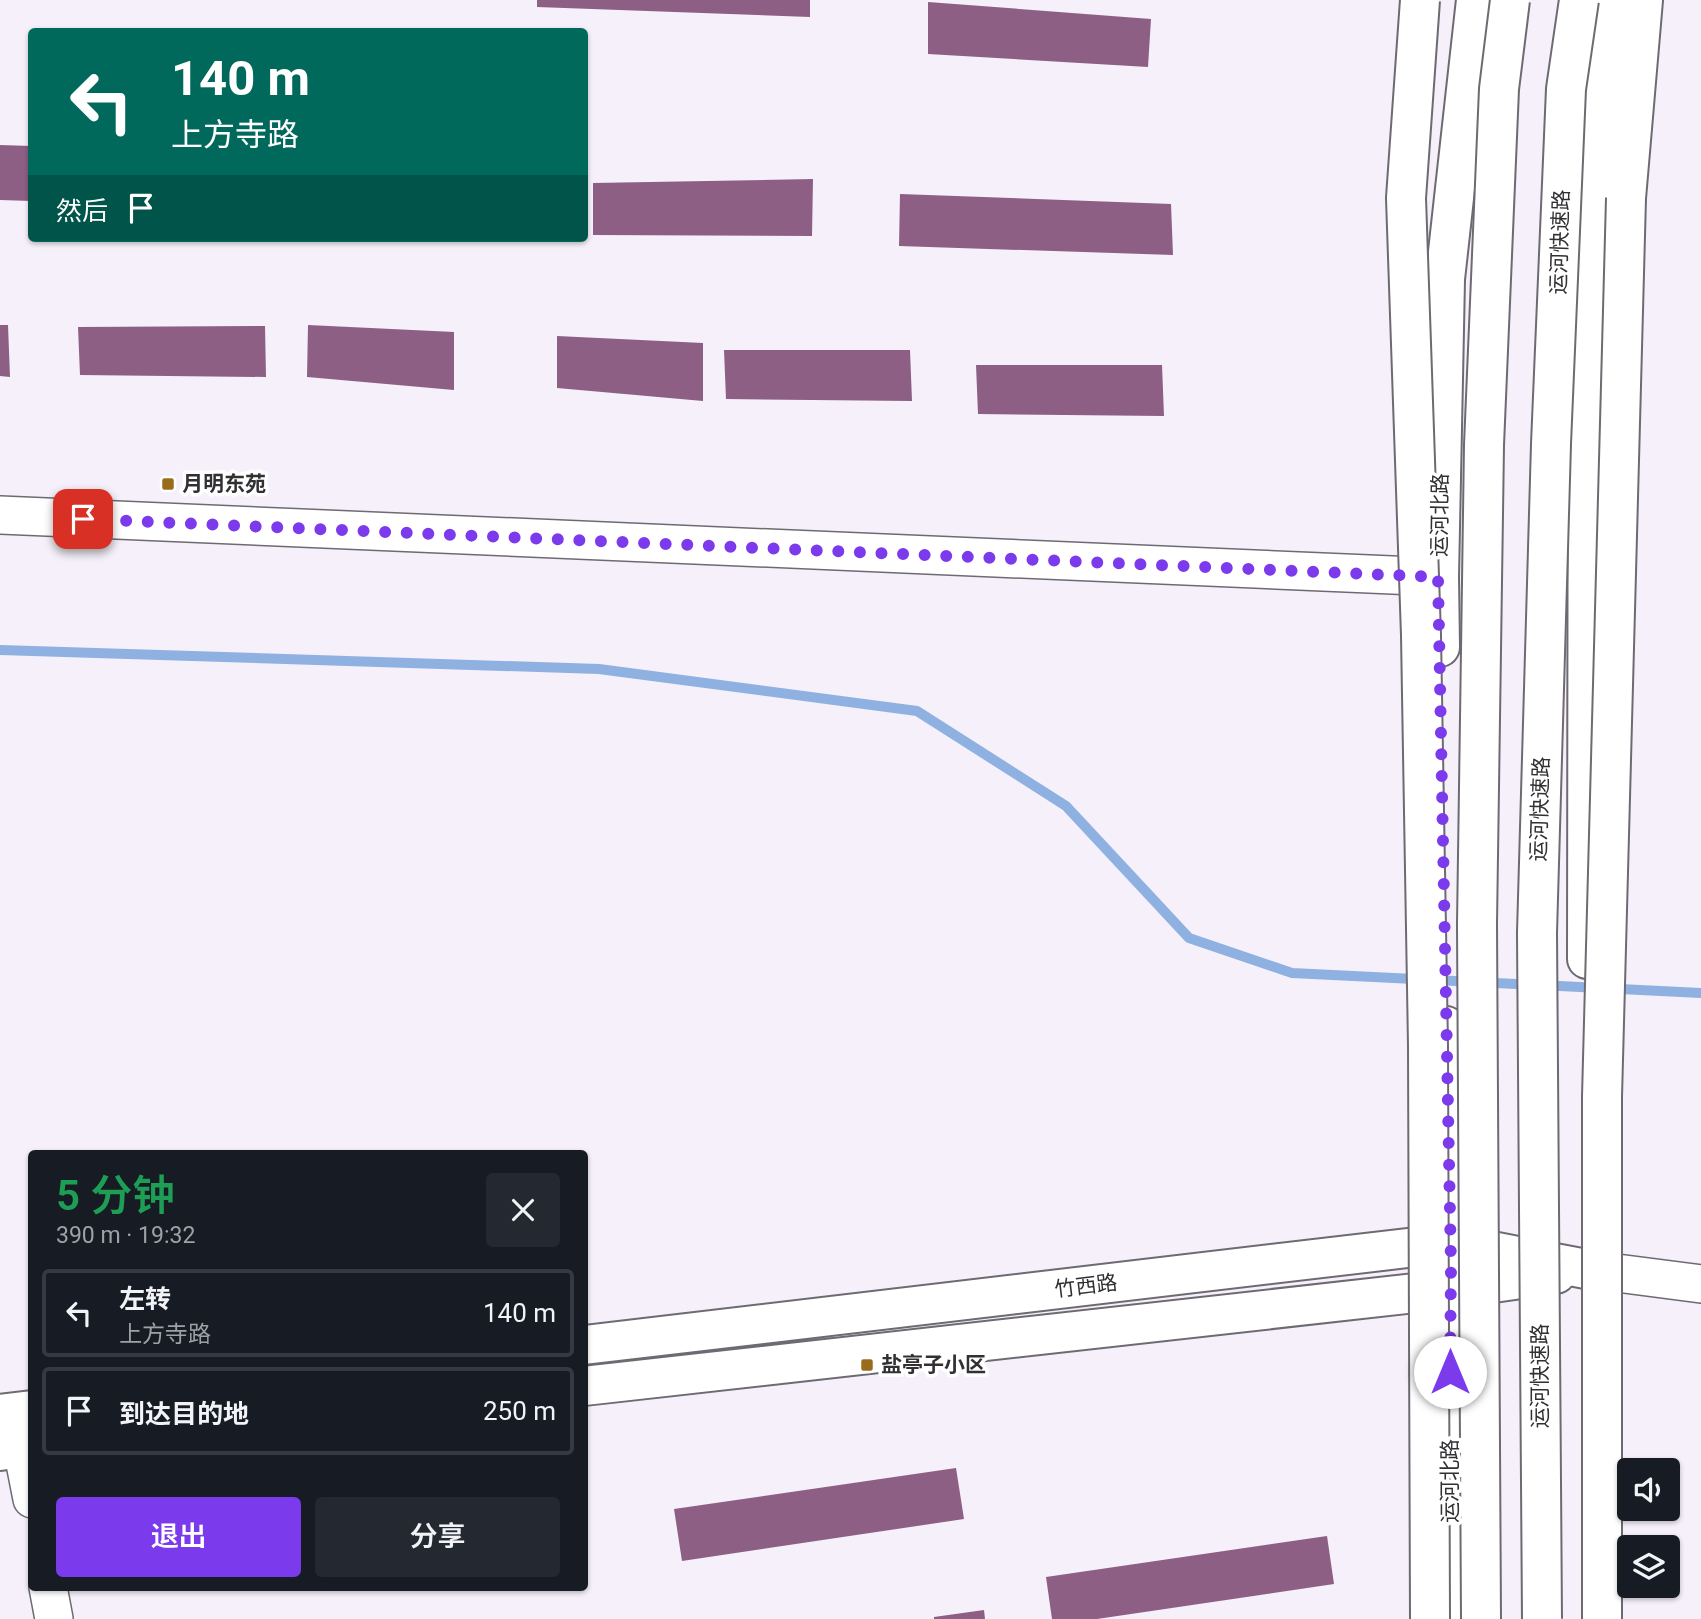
<!DOCTYPE html>
<html lang="zh">
<head>
<meta charset="utf-8">
<style>
  body { margin:0; font-family:Roboto,"Noto Sans SC",sans-serif; background:#242831; color:#f1f3f6; height:100vh; display:flex; flex-direction:column; font-size:26px; white-space:nowrap }
  * { box-sizing:border-box; margin:0 }
  p { font-size:23px; color:#9ea1a6 }
  .icon { flex:none; width:38px; height:38px; fill:none; stroke:currentColor; stroke-width:2; stroke-linecap:round; stroke-linejoin:round }
  .map { position:relative; flex:1; overflow:hidden }
  .side { position:absolute; left:28px; top:1150px; width:560px; height:441px; display:flex; flex-direction:column; background:#171b24; border-radius:7px; box-shadow:0 2px 5px #0004 }
  .side>* { flex:none }
  .top-card { position:absolute; left:28px; top:28px; width:560px; height:214px; border-radius:7px; box-shadow:0 2px 5px #0004; background:#00695c; color:#fff; overflow:hidden }
  .tools { position:absolute; left:1617px; top:1458px; display:grid; gap:14px }
  .tools a { display:grid; place-items:center; width:63px; height:63px; border-radius:7px; background:#171b24; box-shadow:0 2px 5px #0004; font-size:35px }
  .pin { position:absolute; display:grid; place-items:center; width:60px; height:60px; color:#fff; margin:-30px; border-radius:14px; box-shadow:0 4px 10px #0006 }
  .me { position:absolute; width:77px; margin:-38px; rotate:0deg; stroke-linejoin:round; filter:drop-shadow(0 0 5px #0008) }
  .turn { display:flex; align-items:center; gap:24px; height:147px; padding:0 28px; font-size:32px }
  .turn .icon { width:91px; height:91px; stroke-width:2.5 }
  .turn b { display:block; font-size:49px; line-height:60px }
  .then { display:flex; align-items:center; height:66px; padding:0 28px; background:#0003; gap:14px; font-size:26px }
  .round { display:grid; place-items:center; flex:none; width:74px; height:74px; border-radius:7px; background:#242831 }
  .summary { display:flex; align-items:center; justify-content:space-between; height:119px; padding:0 28px }
  h1 { font-size:42px; font-weight:600; line-height:52px; color:#1e9e55 }
  .button { display:flex; gap:14px; margin-top:auto; padding:14px 28px }
  .button a { flex:1; height:80px; border-radius:7px; background:#7c3aed; color:#fff; font-size:28px; font-weight:600; line-height:80px; text-align:center }
  .button a+a { background:#242831; color:#f1f3f6 }
  ul { padding:0; list-style:none }
  li { display:flex; align-items:center; gap:21px; height:88px; margin:0 14px 10px; padding:0 14px; border:4px solid #363941; border-radius:7px }
  li div { flex:1 }
  li b { display:block; font-size:26px }
  li em { font-style:normal }
  .map>svg:first-child { display:block }
</style>
</head>
<body>
<div class="map">
<svg width="1701" height="1619" viewBox="0 0 1701 1619">
  <rect width="100%" height="100%" fill="#f5f0f9"/>
  <g fill="none" stroke-linecap="round" stroke-linejoin="round">
    <path stroke="#8eb1e1" stroke-width="10" d="M0 650 599 669 917 711 1066 806 1189 938 1292 973 1701 993"/>
  </g>
  <path fill="#8d5f84" d="M537 0H810V17L537 7Z
    M928 2 1151 19 1148 67 928 54Z
    M0 145 32 146V201L0 200Z
    M813 179 812 236 593 235V183Z
    M900 194 1171 204 1173 255 899 246Z
    M0 325H8L10 377 0 376Z
    M308 325 454 332V390L307 377Z
    M265 326 266 377 80 375 78 327Z
    M557 336 703 343V401L557 388Z
    M724 350H910L912 401 726 399Z
    M976 365H1162L1164 416 978 414Z
    M956 1468 964 1519 682 1561 674 1509Z
    M1327 1536 1334 1584 1097 1619H1052L1046 1577Z
    M984 1610 985 1619H934V1617Z"/>
  <g fill="none" stroke-linecap="round" stroke-linejoin="round">
    <g stroke="#6e6a72" stroke-width="40">
      <path id="minor" d="M0 515 1439 577
        M1586 1269 1701 1284
        M22 1448 32 1499
        M48 1587 54 1619"/>
    </g>
    <g stroke="#6e6a72" stroke-width="42">
      <path id="major" d="M1440 647 1439 577 1445 279 1476 0
        M1587 959 1588 227 1610 0
        M1446 1026 1451 1289 1449 1619
        M584 1345 1450 1243 1586 1269
        M584 1386 1451 1289 1556 1274
        M0 1414 32 1410
        M0 1451 32 1447"/>
    </g>
    <g stroke="#6e6a72" stroke-width="42">
      <path id="highway" d="M1626 198 1643 0"/>
    </g>
    <use href="#minor" stroke="#fff" stroke-width="37"/>
    <use href="#major" stroke="#fff" stroke-width="38"/>
    <use href="#highway" stroke="#fff" stroke-width="38"/>
    <g stroke="#6e6a72" stroke-width="42" stroke-linecap="butt">
      <path id="highway-bridge" d="M1420 0 1406 198 1421 635 1428 1046 1430 1619
        M1481 1619 1477 924 1484 445 1499 89 1510 0
        M1542 1619 1537 933 1551 444 1566 89 1579 0
        M1602 1619V1097L1626 198"/>
    </g>
    <use href="#highway-bridge" stroke="#fff" stroke-width="38"/>
  </g>
  <g fill="none" stroke-linecap="round" stroke-linejoin="round">
    <path stroke="#7c3aed" stroke-width="12" stroke-dasharray="0 21.6" d="M83 519 1438 577 1451 1266 1450 1372"/>
  </g>
  <g fill="#996c1b" stroke="#fff" stroke-width="2.5">
    <rect x="161" y="477" width="14" height="14" rx="3.5"/>
    <rect x="860" y="1358" width="14" height="14" rx="3.5"/>
  </g>
  <g text-anchor="middle" dominant-baseline="central" stroke-width="7" stroke-linejoin="round" paint-order="stroke">
    <g font-size="21" fill="#323033" stroke="#fff">
      <text transform="translate(1560 242) rotate(-88)">运河快速路</text>
      <text transform="translate(1440 515) rotate(-89)">运河北路</text>
      <text transform="translate(1540 809) rotate(-88)">运河快速路</text>
      <text transform="translate(1086 1286) rotate(-7)">竹西路</text>
      <text transform="translate(1540 1376) rotate(-90)">运河快速路</text>
      <text transform="translate(1450 1481) rotate(-90)">运河北路</text>
    </g>
    <g font-size="21" font-weight="bold" fill="#323033" stroke="#fff" text-anchor="start">
      <text x="182" y="484">月明东苑</text>
      <text x="881" y="1365">盐亭子小区</text>
    </g>
  </g>
</svg>
<div class="tools">
<a><svg class="icon" aria-label="sound" viewBox="0 0 24 24"><path d="M4 9h4l5-4v14l-5-4H4zM17 9q2 3 0 6"/></svg></a>
<a><svg class="icon" aria-label="layers" viewBox="0 0 24 24"><path d="M12 4l9 5-9 5-9-5zM3 14l9 5 9-5"/></svg></a>
</div>
<div class="pin" style="left:83px;top:519px;background:#d93025"><svg class="icon" aria-label="arrive" viewBox="0 0 24 24"><path d="M6 21V4h12l-3 4 3 4H6"/></svg></div>
<svg class="me" style="left:1450px;top:1372px" viewBox="-20 -20 40 40"><circle r="19" fill="#fff"/><path d="M0-13L10 11 0 6-10 11z" fill="#7c3aed"/></svg>
<div class="top-card">
<div class="turn"><svg class="icon" aria-label="left" viewBox="0 0 24 24"><path d="M17 20v-9H6M10 6l-5 5 5 5"/></svg><div><b>140 m</b>上方寺路</div></div>
<div class="then">然后<svg class="icon" aria-label="arrive" viewBox="0 0 24 24"><path d="M6 21V4h12l-3 4 3 4H6"/></svg></div>
</div>
<section class="side">
<div class="summary"><div><h1>5 分钟</h1><p>390 m · 19:32</p></div><a class="round"><svg class="icon" aria-label="close" viewBox="0 0 24 24"><path d="M6 6l12 12M18 6L6 18"/></svg></a></div>
<ul>
<li><svg class="icon" aria-label="left" viewBox="0 0 24 24"><path d="M17 20v-9H6M10 6l-5 5 5 5"/></svg><div><b>左转</b><p>上方寺路</p></div><em>140 m</em></li>
<li><svg class="icon" aria-label="arrive" viewBox="0 0 24 24"><path d="M6 21V4h12l-3 4 3 4H6"/></svg><div><b>到达目的地</b></div><em>250 m</em></li>
</ul>
<div class="button"><a>退出</a><a>分享</a></div>
</section>
</div>
</body>
</html>
